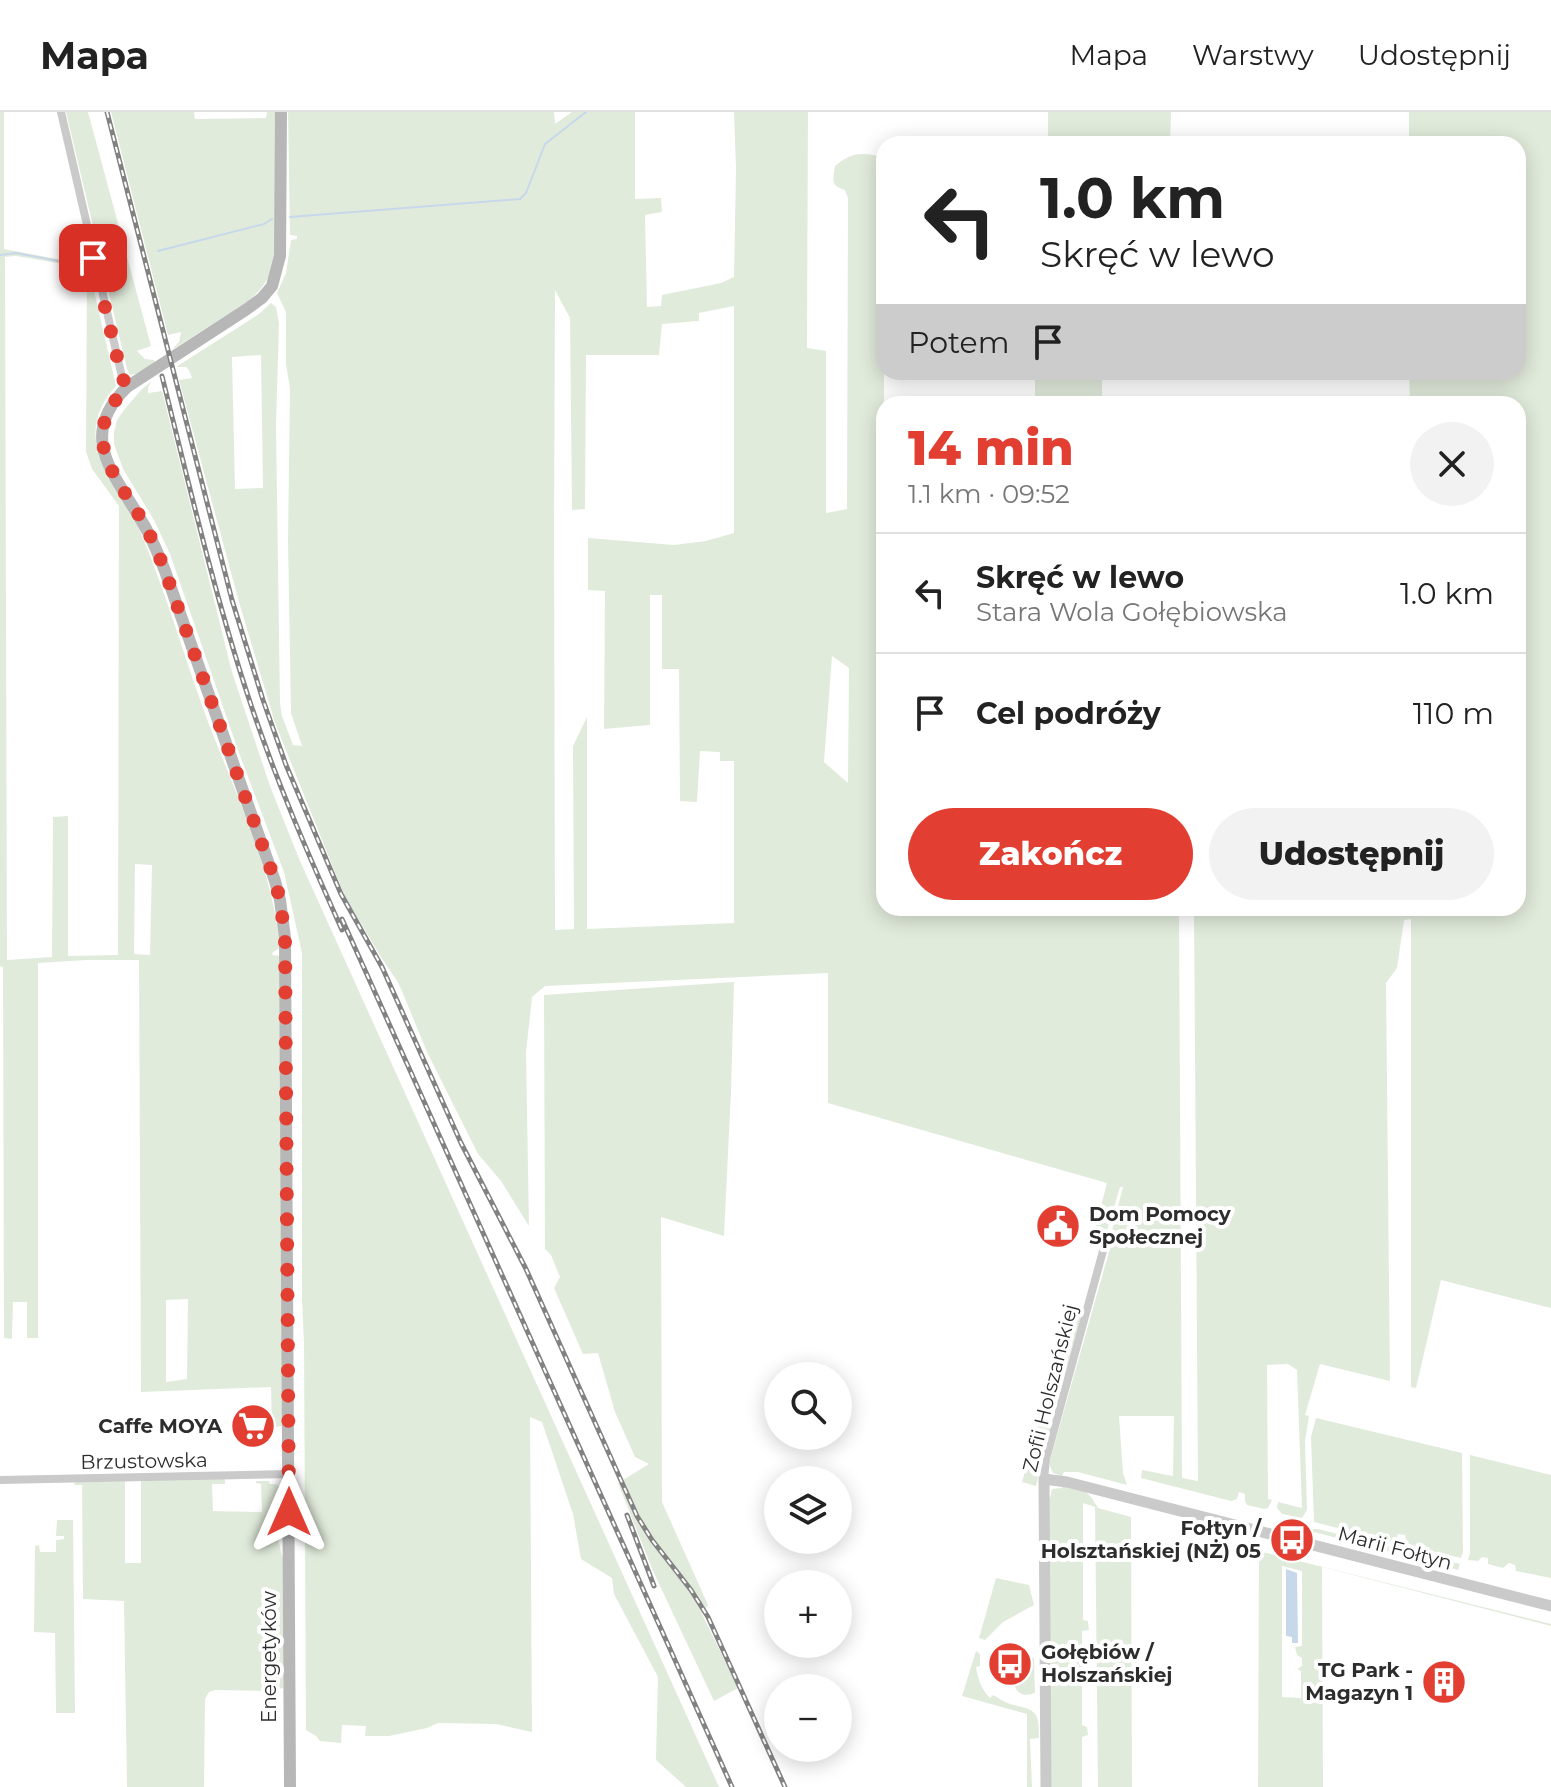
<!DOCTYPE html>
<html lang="pl">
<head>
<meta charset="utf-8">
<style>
  body { margin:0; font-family:Montserrat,sans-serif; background:#f2f2f2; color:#222; height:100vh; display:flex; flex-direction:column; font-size:30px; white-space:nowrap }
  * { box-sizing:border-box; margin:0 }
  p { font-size:26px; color:#767676 }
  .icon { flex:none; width:44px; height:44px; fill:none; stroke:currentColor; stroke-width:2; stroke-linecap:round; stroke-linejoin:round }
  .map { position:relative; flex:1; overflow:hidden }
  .panel { position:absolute; left:876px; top:284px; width:650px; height:520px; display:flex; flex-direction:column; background:#fff; border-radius:24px; box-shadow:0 4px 20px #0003 }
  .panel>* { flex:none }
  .top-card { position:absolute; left:876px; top:24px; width:650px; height:244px; border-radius:24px; box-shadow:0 4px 20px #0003; background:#fff; color:#222; overflow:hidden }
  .fabs { position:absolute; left:764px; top:1250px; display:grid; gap:16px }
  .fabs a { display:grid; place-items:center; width:88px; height:88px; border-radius:50%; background:#fff; box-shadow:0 4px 20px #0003; font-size:40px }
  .pin { position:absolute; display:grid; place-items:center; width:68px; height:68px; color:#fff; margin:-34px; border-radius:16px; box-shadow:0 4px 12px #0006 }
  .me { position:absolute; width:88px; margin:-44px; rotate:0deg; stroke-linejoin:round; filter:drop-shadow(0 0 6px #0008) }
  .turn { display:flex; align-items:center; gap:28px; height:168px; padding:0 32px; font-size:36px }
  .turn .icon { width:104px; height:104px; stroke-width:2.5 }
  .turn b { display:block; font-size:56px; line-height:68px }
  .then { display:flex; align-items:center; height:76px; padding:0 32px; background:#0003; gap:16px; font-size:30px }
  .round { display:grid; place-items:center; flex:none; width:84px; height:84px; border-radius:42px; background:#f2f2f2 }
  .overview { display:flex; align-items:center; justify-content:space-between; height:136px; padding:0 32px }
  h1 { font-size:48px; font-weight:800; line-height:60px; color:#e23e32 }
  .button { display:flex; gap:16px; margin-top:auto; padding:16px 32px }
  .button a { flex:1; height:92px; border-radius:48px; background:#e23e32; color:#fff; font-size:32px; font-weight:800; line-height:92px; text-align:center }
  .button a+a { background:#f2f2f2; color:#222 }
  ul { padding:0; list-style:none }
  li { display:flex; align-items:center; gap:24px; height:120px; padding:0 32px; border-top:2px solid #e0e0e0 }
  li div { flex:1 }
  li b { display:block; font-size:30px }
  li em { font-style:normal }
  header { display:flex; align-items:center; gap:48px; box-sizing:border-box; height:112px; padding:0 40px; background:#fff; border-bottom:2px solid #e0e0e0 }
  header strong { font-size:38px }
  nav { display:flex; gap:44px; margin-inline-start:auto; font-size:28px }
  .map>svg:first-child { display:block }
</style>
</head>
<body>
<header>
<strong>Mapa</strong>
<nav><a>Mapa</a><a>Warstwy</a><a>Udostępnij</a></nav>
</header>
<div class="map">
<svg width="1551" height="1675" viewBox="0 0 1551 1675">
  <rect width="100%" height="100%" fill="#fff"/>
  <path fill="#e1ebdb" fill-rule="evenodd" d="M0 0H4V137L88 153 116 274C102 289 93 308 96 329 100 363 128 390 141 421 165 479 183 540 204 599 232 675 273 755 280 836L273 840 272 843 281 844 284 1310 282 1314 272 1316 271 1275 141 1280 139 848H87L38 851V1226H27V1190H13L12 1227 4 1226 3 855 0 854ZM16 144 87 156 86 340 92 357 119 394 118 843 68 844V704L53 705 52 845 7 848 5 145ZM135 752 152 753 150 843 134 842ZM188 1187 187 1267 166 1270V1188Z
    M66 0H88L151 234 137 239 145 247 154 248 155 250 137 262 130 263 127 257Z
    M111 0H194L195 7 266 6 267 0H276L277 141 270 164 259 179 247 190 172 238 179 230 181 220 168 223Z
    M288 0H554L555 12 572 0H635V87L661 86 662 100 645 103 647 195 661 194 662 183 721 171 734 165 736 57 734 0H808L807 236 826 239V401L847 397 848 86 845 78C830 74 833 68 835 54 854 39 860 41 884 45V796H1179L1182 1366 1198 1369 1194 796H1518V292H1410L1409 260H1518V32H1409V0H1551V1196L1441 1168 1416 1276 1411 1275V807L1404 808 1397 856 1386 871 1390 1269 1320 1252 1305 1303 1309 1304 1305 1329 1307 1398 1302 1406 1282 1402 1277 1396 1278 1390 1302 1396 1297 1258 1288 1252 1267 1253 1268 1387 1272 1388 1268 1396 1264 1397 1247 1393 1245 1389V1382L1239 1380 1237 1387 1231 1389 1141 1366 1142 1358 1173 1364 1174 1304H1119L1123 1361 1127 1373 1078 1360H1064L1062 1364 1053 1361 1050 1354V1348L1109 1140V1130L1123 1075H1120L1106 1122 1101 1124 1094 1121 1107 1071 828 991V861L545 874 532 885 526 941 529 1114 501 1069 478 1042 427 940 399 872 381 845 345 785 275 611 239 490 179 268 192 266 189 258 186 255H176L259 202 271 191 276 195 279 211 276 313 280 591 282 604 293 633 302 634 291 601 288 428 290 277 286 252V200L277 181 286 161 291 128 297 127V124L290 123ZM555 178 570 206 572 398 585 397 586 243H659L662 212 699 209V201L734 194V421L706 429 674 433 588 426V478L605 479 604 617 650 613V483H662V557H679L680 689 697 690 700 639 720 640V649H734V811L587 817V605L573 634 574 817 555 818 554 420ZM261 243 263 376 235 377 232 245ZM832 544 849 556 848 671 824 650Z
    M1048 0H1171L1170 32H1048Z
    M1035 260H1092L1102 262V292H1035Z
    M152 269 148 275V281L162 279 232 560 270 674 300 749 719 1675H686L656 1648 658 1565 614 1482 612 1466 581 1447 573 1402 542 1310 530 1305 532 1620 496 1612 438 1611 427 1616 389 1624H365L366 1614 342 1613 341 1631 320 1629 316 1624 306 1618 304 1232 302 1188V841L284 760 239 641 170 442 154 408 123 357 114 332V320L117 308 124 298 141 278Z
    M734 870 731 979 724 1124 661 1105 662 1390 708 1493 702 1502 738 1576 714 1589 653 1459 618 1371 649 1352 635 1345 615 1300 598 1241 583 1242 554 1176 560 1165 551 1143 545 1137 544 883Z
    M1072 1198 1077 1200 1081 1206 1055 1298 1049 1301 1042 1300Z
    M1316 1306 1462 1341 1463 1440 1461 1446 1407 1433 1405 1423 1398 1422 1396 1428 1392 1430 1314 1410 1311 1325Z
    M1040 1307 1047 1311 1050 1317 1036 1374 1022 1370Z
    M1470 1343 1551 1363V1466L1516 1459 1515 1453 1509 1451 1503 1456 1488 1452V1446L1482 1445 1478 1449 1468 1448 1470 1441Z
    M225 1366V1372H212L213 1399 262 1400 261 1372 256 1371V1369H269L270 1372H276L281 1376 278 1427 282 1444 285 1445 283 1576 272 1579 215 1578 209 1580 205 1587 204 1675H127L124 1489 83 1487 82 1373H74L75 1370 125 1369V1451H141V1368Z
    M1063 1374C1085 1380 1087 1376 1098 1396L1131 1405 1132 1675H1098L1095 1395 1083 1391V1508L1088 1509 1089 1518 1082 1519V1613L1087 1615 1088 1623 1082 1625V1675H1051L1048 1386H1050L1052 1377 1062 1376Z
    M57 1408H73L75 1601H56L55 1521 34 1520 35 1434 39 1433 40 1440H56V1428L64 1427V1424H56Z
    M1313 1417H1318L1460 1452 1458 1458 1310 1419Z
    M1259 1439 1551 1512V1514L1322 1455 1323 1675H1258ZM1282 1454 1302 1459V1534L1295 1535 1297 1543 1302 1546V1554L1297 1557 1301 1559V1586L1282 1585Z
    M996 1466 1029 1473 1034 1493 1003 1510 985 1528 979 1526Z
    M976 1539 980 1542V1554L976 1555C978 1567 981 1577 990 1586L993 1583C999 1586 1004 1590 1010 1592 1036 1598 1039 1598 1039 1626L1030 1627 1032 1675H1027V1602L962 1584Z
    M1016 1545 1034 1546 1035 1581C1009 1590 1012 1560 1016 1545Z"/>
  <path fill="#c7d8eb" d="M1286 1457 1297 1461 1298 1531H1292V1525L1286 1524Z"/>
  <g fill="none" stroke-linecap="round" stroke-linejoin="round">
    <path stroke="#c7d8eb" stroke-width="2" d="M290 105 520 87 526 81 545 32 586 0
      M158 139 264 112 272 107
      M0 143 16 141 85 154 94 152
      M101 151 115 148"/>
    <path stroke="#cacaca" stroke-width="8" d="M61 0 122 265 127 275
      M1044 1367 1046 1347 1106 1128
      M0 1368 289 1362"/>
    <path stroke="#cacaca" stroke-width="11" d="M1046 1675 1044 1367 1067 1370 1551 1494"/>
    <path stroke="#b7b7b7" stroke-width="12" d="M281 0 280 144 272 174 262 186 247 197 127 275C77 324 113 360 141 408 151 424 158 441 165 459L275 769 280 788 285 826 290 1675"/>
    <g stroke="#828282" stroke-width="5">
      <path id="rail" d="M107 0 232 488 263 588 286 653 341 782 382 855 461 1031 526 1157 637 1404 652 1428 691 1478 708 1505 785 1675
        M162 264C189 372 214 481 249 587 275 666 308 742 342 818
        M342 807 732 1675
        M627 1403 654 1474"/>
    </g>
    <use href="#rail" stroke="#fff" stroke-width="2" stroke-dasharray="6" stroke-linecap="butt"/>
  </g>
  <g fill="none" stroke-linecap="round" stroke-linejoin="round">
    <path stroke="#e23e32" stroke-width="14" stroke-dasharray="0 25.2" d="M93 146 122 265 127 275C78 324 113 360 142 408 151 424 158 441 165 459L275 769 280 788 285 826 289 1400"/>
  </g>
  <defs>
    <g id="civic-disc" transform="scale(2.3)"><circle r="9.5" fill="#e23e32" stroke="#fff"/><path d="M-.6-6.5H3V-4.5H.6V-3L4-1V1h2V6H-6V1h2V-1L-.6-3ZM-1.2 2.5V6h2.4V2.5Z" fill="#fff"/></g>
    <g id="supermarket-disc" transform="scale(2.3)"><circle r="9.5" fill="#e23e32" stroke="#fff"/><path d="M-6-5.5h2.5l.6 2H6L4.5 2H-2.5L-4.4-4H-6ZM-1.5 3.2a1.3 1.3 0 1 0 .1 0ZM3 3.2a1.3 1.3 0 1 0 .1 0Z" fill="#fff"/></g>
    <g id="bus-disc" transform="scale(2.3)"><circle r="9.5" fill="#e23e32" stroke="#fff"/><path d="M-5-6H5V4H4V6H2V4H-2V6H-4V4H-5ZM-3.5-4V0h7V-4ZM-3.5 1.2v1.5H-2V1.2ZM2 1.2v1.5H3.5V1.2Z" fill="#fff"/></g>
    <g id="building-disc" transform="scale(2.3)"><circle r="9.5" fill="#e23e32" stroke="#fff"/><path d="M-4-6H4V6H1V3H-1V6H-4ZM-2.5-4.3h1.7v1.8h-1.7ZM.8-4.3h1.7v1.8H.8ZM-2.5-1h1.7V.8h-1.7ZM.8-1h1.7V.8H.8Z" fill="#fff"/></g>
  </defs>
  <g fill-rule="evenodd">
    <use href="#civic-disc" x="1058" y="1114"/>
    <use href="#supermarket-disc" x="253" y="1314"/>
    <use href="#bus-disc" x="1292" y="1428"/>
    <use href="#bus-disc" x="1010" y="1552"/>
    <use href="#building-disc" x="1444" y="1570"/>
  </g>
  <g text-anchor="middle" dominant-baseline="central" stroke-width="8" stroke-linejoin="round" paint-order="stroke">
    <g font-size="20" font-weight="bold" fill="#2d2d2d" stroke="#fff" text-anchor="end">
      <text x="1089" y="1102" text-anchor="start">Dom Pomocy<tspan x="1089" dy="23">Społecznej</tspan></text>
      <text x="222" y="1314">Caffe MOYA</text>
      <text x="1261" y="1416">Fołtyn /<tspan x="1261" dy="23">Holsztańskiej (NŻ) 05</tspan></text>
      <text x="1041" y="1540" text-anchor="start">Gołębiów /<tspan x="1041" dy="23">Holszańskiej</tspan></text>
      <text x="1413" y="1558">TG Park -<tspan x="1413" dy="23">Magazyn 1</tspan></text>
    </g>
    <g font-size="20" fill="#2d2d2d" stroke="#fff">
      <text transform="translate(1050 1276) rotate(-76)">Zofii Holszańskiej</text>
      <text transform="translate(144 1349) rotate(-1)">Brzustowska</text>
      <text transform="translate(1395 1436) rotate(15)">Marii Fołtyn</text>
      <text transform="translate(269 1545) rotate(-90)">Energetyków</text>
    </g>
  </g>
</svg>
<div class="fabs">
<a><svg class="icon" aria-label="search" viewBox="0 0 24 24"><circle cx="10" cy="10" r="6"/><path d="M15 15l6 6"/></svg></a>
<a><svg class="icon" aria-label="layers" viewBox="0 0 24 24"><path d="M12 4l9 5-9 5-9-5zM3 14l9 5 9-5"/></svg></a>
<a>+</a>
<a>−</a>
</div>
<div class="pin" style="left:93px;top:146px;background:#d93025"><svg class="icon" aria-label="arrive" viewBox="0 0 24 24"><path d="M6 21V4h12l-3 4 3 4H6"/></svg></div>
<svg class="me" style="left:289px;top:1400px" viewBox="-20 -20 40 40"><path d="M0-17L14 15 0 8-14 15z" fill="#e23e32" stroke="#fff" stroke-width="4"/></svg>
<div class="top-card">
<div class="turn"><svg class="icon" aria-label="left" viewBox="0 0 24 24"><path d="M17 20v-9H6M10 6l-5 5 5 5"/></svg><div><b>1.0 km</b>Skręć w lewo</div></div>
<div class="then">Potem<svg class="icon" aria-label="arrive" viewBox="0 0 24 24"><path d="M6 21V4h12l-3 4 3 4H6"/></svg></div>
</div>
<section class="panel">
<div class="overview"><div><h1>14 min</h1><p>1.1 km · 09:52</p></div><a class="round"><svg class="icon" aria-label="close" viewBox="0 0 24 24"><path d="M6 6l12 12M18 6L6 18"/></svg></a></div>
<ul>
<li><svg class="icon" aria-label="left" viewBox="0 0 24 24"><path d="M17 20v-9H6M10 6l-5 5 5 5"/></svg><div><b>Skręć w lewo</b><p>Stara Wola Gołębiowska</p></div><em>1.0 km</em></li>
<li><svg class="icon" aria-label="arrive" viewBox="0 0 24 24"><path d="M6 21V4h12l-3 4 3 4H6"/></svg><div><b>Cel podróży</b></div><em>110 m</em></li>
</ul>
<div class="button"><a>Zakończ</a><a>Udostępnij</a></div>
</section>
</div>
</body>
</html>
